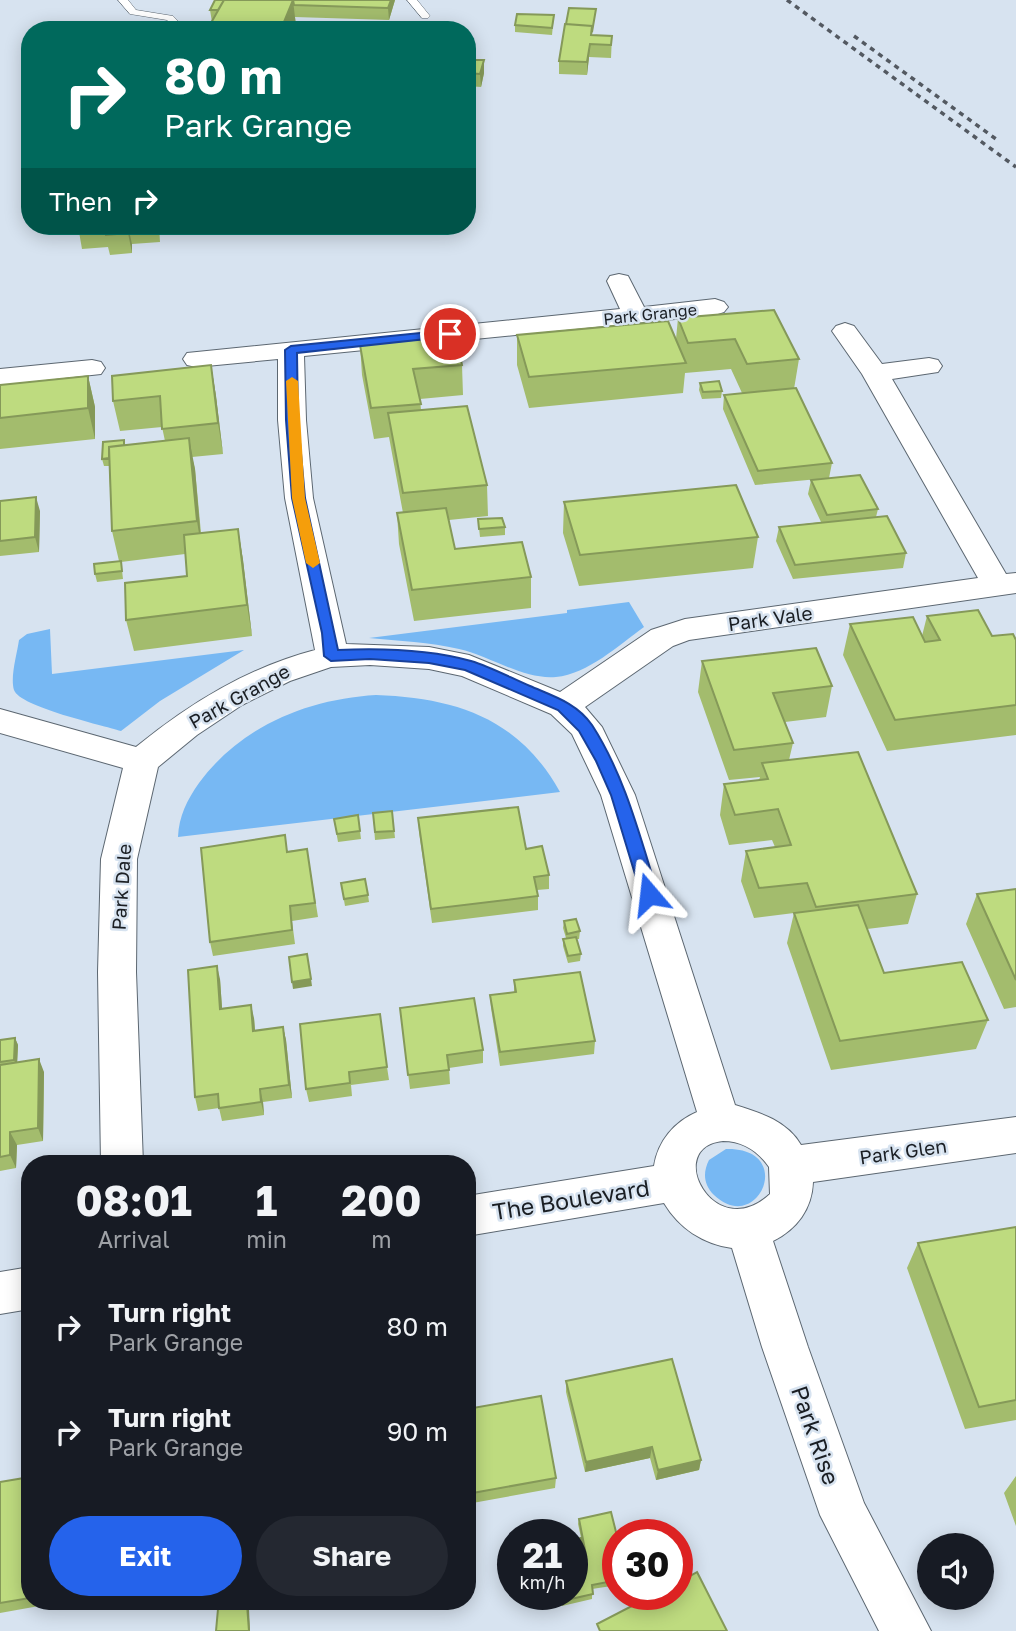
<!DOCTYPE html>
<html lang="en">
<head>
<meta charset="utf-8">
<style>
  body { margin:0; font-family:"Golos Text",sans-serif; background:#242831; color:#f1f3f6; height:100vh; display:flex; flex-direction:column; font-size:26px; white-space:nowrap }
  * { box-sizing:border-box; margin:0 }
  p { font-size:23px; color:#9ea1a6 }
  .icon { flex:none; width:38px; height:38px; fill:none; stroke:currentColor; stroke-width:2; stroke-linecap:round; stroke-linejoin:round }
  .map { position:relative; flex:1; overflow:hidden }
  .sheet { position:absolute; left:21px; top:1155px; width:455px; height:455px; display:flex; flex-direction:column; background:#171b24; border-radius:28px; box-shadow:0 4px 18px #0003 }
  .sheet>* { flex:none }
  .top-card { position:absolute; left:21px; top:21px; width:455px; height:214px; border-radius:28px; box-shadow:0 4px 18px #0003; background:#00695c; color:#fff; overflow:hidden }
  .controls { position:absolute; left:917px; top:1533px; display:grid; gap:14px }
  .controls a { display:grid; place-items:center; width:77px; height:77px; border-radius:50%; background:#171b24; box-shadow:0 4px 18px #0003; font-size:35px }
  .speed { position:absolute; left:497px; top:1519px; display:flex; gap:14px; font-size:35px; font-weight:700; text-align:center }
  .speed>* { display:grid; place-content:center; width:91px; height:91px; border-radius:50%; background:#171b24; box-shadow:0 4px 18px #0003; line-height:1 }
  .speed small { font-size:18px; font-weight:400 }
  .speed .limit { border:10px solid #d22; background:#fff; color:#111 }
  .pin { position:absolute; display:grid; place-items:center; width:60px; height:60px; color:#fff; margin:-30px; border:4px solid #fff; border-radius:50%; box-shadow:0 2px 7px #0007 }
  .me { position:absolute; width:77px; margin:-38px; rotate:343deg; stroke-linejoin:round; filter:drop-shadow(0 0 5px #0008) }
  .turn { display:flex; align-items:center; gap:24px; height:147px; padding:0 28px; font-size:32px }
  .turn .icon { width:91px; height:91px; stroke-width:2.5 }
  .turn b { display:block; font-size:49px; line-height:60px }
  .then { display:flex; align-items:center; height:66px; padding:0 28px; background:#0003; gap:14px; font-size:26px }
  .eta { display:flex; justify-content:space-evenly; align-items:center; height:119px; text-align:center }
  .eta b { font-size:42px; font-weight:700; line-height:49px }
  .button { display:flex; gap:14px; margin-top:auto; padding:14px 28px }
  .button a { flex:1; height:80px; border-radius:42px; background:#2563eb; color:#fff; font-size:28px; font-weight:700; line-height:80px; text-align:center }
  .button a+a { background:#242831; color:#f1f3f6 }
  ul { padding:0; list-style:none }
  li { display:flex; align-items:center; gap:21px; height:105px; padding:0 28px }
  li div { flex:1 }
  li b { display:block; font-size:26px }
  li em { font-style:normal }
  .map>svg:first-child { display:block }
</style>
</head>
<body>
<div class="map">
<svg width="1016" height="1631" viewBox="0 0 1016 1631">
  <rect width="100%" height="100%" fill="#d7e3f0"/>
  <path fill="#77b8f3" d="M629 602 644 627C619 645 588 674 556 677 524 680 490 656 459 649 430 642 398 641 369 638L567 613V610Z
    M50 629 52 674 244 650 160 701 121 731C102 725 20 707 14 690 10 677 17 654 19 640L27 634Z
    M376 695C456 698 519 718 560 792L178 837C179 816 187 800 199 783 241 726 308 699 376 695Z
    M726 1149C797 1147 758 1237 714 1195 703 1184 703 1172 709 1160Z"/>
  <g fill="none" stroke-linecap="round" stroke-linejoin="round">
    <g stroke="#5c6771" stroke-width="1">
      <path id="lane" d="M118 0H128L136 10 173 16 186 30H175L167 20 130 14Z
        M407 0H417L430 16 428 18H422Z"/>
    </g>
    <g stroke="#5c6771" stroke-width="2">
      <path id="street" d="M619 274 628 276 644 307 715 299 724 302 728 307 724 312 715 315 304 356 306 420 313 498 346 644 429 647 469 655 560 692 651 630 685 619 978 578 862 374 832 331 836 326 845 323 854 326 882 364 929 358 938 360 942 366 938 372 892 379 1006 574 1016 573V593L689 640 673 646 585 707 602 727 635 795 735 1105C761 1113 787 1121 801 1145L1016 1117V1153L813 1182C812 1209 797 1229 773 1241L808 1347 864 1503 931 1631H879L820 1515 762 1347 732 1248C703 1244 679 1228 664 1203L467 1236V1196L654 1166C658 1141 674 1122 697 1112L601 795 572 734 551 714 462 676 429 669 370 665 331 667 290 681 242 705 197 735 158 767 137 859 136 972 143 1164H101L98 972 101 859 123 768 0 733V709L136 747C190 703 247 668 315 650L285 498 278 420V359L196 367 187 365 183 359 187 353 620 309 607 281 610 276ZM723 1141C742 1141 758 1151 769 1167L770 1194C715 1246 662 1147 723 1141Z
        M92 360 101 362 105 368 101 374 0 385V369Z
        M30 1267V1309L0 1314V1272Z"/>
    </g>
    <use href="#lane" fill="#fff" fill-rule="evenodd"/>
    <use href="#street" fill="#fff" fill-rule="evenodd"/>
    <path stroke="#535961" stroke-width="3.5" stroke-dasharray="5 5" stroke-linecap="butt" d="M787 0 1016 167
      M854 36 996 139"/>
  </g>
  <path fill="#a3bc6d" d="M215 0H395L389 20 295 17 296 26 295 30H207L212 22 210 10Z
    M554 15 552 35 515 32V25Z
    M595 15 592 35 612 36 611 58 589 57 587 75 559 74V61Z
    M467 60H484V73L481 87 467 86Z
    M78 226H159L160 242 132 244V253L110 255 108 247 82 249Z
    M678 318 799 359 794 389 832 463 829 478 755 485 723 409 724 395 742 393 731 369 685 373 683 393 529 408 517 365V335L676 339Z
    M360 345 462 365 463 395 420 399 421 410 487 485 488 516 449 520 455 549 531 577V608L414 621 399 544 397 513H403L389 437 374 439 362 375Z
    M211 365 216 396 223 454 192 457 195 469 201 533 238 529 243 560 252 636 134 651 126 620 187 576 185 554 121 562 123 579 97 582 95 574 119 561 112 531 109 466H104L102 459 125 445 165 441 162 427 120 431 113 401Z
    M88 376 95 407V439L0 449V385Z
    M700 383 722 391 721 398 702 399 699 390Z
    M811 480 878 509 876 517 906 553 903 568 793 579 776 541 779 527 821 522 808 494Z
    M0 501 40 511 39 552 0 556Z
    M564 502 758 537 753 568 579 586 563 533Z
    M478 519 505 527V535L480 537Z
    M927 616 992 636 1016 640V735L887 751 843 655 850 624 922 636Z
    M702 661 832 686 826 717 785 722 793 743 789 760 917 894 908 924 867 929 884 973 988 1020 976 1049 831 1070 787 943 794 913 754 918 741 881 746 851 775 847 772 840 729 845 720 815 724 784 759 780 760 777 729 780 698 692Z
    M392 811 395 838 375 840 373 813Z
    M358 815 361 839 338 842 334 819Z
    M418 818 526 849 549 875V889L537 890 538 896V910L432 923 419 832Z
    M307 849 318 917 292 921 295 944 213 956 210 942 288 851Z
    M341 883 368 895 369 902 345 906Z
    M1016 889V1007L1004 1009 966 924 977 894Z
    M564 921 580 931 579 939H576L581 954 580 961 568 963 563 946V939L566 938 563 928Z
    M220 979 222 1008 254 1018 255 1031 283 1027 286 1040 292 1098 263 1102 264 1115 222 1121 219 1108 198 1111 195 1097Z
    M514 980 595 1041 594 1054 500 1066 491 1008 490 995 514 992Z
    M400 1008 483 1050V1063L449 1068 450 1084 410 1089Z
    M300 1024 387 1067 389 1080 351 1085 352 1096 309 1102 306 1089Z
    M15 1038 18 1045 17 1062 44 1072 43 1141 17 1145 16 1168 0 1171V1040Z
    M1016 1227V1420L965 1429 907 1268 918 1243Z
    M566 1381 701 1460 699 1470 656 1480 650 1458 585 1472 566 1392Z
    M467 1409 556 1478 555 1488 467 1504Z
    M1016 1476V1526L1004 1493Z
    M30 1477V1601H67L0 1613V1482Z
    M579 1519 618 1540V1585L592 1589V1599L562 1606 559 1594H572L582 1542 578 1524Z"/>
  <path fill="#859959" d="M293 0 296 26 295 30H285L284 22Z
    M391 0H395L389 20 388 8Z
    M590 44 589 57 587 75V62Z
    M484 60V73L481 87 480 74Z
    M128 226 132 244V253L128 233Z
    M211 365 216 396 223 454 218 423Z
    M88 376 95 407V439L88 408Z
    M189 438 195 469 202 552 197 521Z
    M36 497 40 511 39 552 35 537Z
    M238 529 243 560 252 636 247 605Z
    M217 966 220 979 223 1022 220 1009Z
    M311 979 312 986 293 989 292 982Z
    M251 1005 254 1018 256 1044 253 1031Z
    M283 1027 286 1040 292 1098 289 1085Z
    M15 1038 18 1045 17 1067 14 1060Z
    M39 1059 44 1072 43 1141 38 1128Z
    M260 1089 263 1102 264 1115 261 1102Z
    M10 1132 17 1145 16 1168 10 1155Z
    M652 1447 650 1458 585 1472 586 1462Z
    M701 1460 699 1470 656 1480 658 1470Z
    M247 1604 249 1609 250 1631H249Z"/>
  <path fill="#bedb7f" stroke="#859959" stroke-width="2" d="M215 0H224L218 10H210Z
    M224 0H293L284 22H275L272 30H207Z
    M293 0H391L388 8 294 5Z
    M569 8 596 9 592 32V26L566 24Z
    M517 14 554 15 552 28 515 25Z
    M565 24 592 26 591 35 612 36 611 45 590 44 587 62 559 61Z
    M467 60H484L480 74 467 73Z
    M78 226H128V233L106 235 105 227 78 229Z
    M774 310 799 359 747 364 735 339 688 343 678 318Z
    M668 321 686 363 529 377 517 335Z
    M456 336 462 365 413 369 421 404 371 408 360 345Z
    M211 365 218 423 162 429 160 396 113 401 112 376Z
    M88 376V408L0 418V385Z
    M719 381 722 391 703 392 700 383Z
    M796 388 832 463 758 471 724 395Z
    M467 406 487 485 403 493 388 413Z
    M189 438 197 521 112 531 109 447Z
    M124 440V445L109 447V458L102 459 103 442Z
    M860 475 878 509 827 515 811 480Z
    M736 485 758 537 580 555 564 502Z
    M36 497 35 537 0 541V501Z
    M446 508 455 549 522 542 531 577 412 590 397 513Z
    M887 516 906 553 795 565 779 527Z
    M502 518 505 527 479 529 478 519Z
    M238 529 247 605 126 620 125 583 187 576 184 535Z
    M121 561 122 571 95 574 94 564Z
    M978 610 992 636 1013 634 1016 640V705L895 720 850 624 913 617 925 642 940 640 927 616Z
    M816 648 832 686 773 693 793 743 734 750 702 661Z
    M858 752 917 894 816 907 807 883 759 888 746 851 791 845 778 809 735 815 724 784 768 779 762 763Z
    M518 807 526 849 542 846 549 875 534 877 538 896 431 909 418 818Z
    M392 811 394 831 375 832 373 813Z
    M358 815 360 831 337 834 334 819Z
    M285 835 287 852 307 849 315 903 290 906 292 930 210 942 201 848Z
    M365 879 368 895 344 899 341 883Z
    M1016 889V980L977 894Z
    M858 905 884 973 962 962 988 1020 840 1041 794 913Z
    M576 919 580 931 567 934 564 921Z
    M576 937 581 954 568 956 563 939Z
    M307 954 311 979 292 982 289 957Z
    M217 966 220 1009 251 1005 253 1031 283 1027 289 1085 260 1089 261 1102 219 1108 218 1094 195 1097 188 970Z
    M580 972 595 1041 500 1052 490 995 516 992 514 980Z
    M474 998 483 1050 447 1055 449 1070 408 1075 400 1008Z
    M380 1014 387 1067 349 1072 350 1083 306 1089 300 1024Z
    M15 1038 14 1060 0 1062V1040Z
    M39 1059 38 1128 10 1132V1155L0 1157V1065Z
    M1016 1227V1400L979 1407 918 1243Z
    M672 1359 701 1460 658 1470 652 1447 586 1462 566 1381Z
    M541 1396 556 1478 467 1494V1409Z
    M30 1477V1598L0 1603V1482Z
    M611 1512 618 1540V1580L592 1585 593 1594 562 1601 561 1594H572V1540L581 1538 586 1555 579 1519Z
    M697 1572 727 1631H600L597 1624 655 1594H677V1583Z
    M247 1604 249 1631H216L218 1609Z"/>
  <path fill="#2563eb" stroke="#184099" stroke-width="2" d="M450 330 456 334 454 336 297 353 298 420 305 498 338 650C382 648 428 649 471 661 491 667 511 678 530 686 553 696 577 703 592 725 625 776 640 837 658 894L655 899H643L641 894 611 795 596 761 579 731 558 710 465 670 429 663 370 659 331 661 324 656 322 633 292 498 286 420 285 350 291 346Z"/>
  <path fill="#f59e0b" d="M292 377 298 381 305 498 320 563 313 568 306 563 292 498 286 381Z"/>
  <g text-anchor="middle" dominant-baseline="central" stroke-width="5" stroke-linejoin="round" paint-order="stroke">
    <g font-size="16" fill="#1a1e23" stroke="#d7e3f0">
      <text transform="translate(650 314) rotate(-6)">Park Grange</text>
    </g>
    <g font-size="19" fill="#1a1e23" stroke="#d7e3f0">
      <text transform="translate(770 618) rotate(-8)">Park Vale</text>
      <text transform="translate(239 696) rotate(-29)">Park Grange</text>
      <text transform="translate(121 887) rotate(-86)">Park Dale</text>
      <text transform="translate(903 1151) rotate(-8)">Park Glen</text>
    </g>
    <g font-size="23" fill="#1a1e23" stroke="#d7e3f0">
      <text transform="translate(571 1199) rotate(-9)">The Boulevard</text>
      <text transform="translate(816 1435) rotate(71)">Park Rise</text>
    </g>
  </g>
</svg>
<div class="controls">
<a><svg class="icon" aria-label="sound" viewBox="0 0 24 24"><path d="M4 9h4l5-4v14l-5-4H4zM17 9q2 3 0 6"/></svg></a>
</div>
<div class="speed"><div>21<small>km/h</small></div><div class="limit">30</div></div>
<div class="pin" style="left:450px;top:334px;background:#d93025"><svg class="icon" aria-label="arrive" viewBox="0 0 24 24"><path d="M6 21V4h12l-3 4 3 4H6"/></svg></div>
<svg class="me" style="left:649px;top:894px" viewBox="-20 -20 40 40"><path d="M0-17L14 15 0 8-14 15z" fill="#2563eb" stroke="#fff" stroke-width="4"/></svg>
<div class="top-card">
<div class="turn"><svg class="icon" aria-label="right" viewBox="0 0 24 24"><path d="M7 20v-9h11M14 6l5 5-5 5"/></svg><div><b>80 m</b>Park Grange</div></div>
<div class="then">Then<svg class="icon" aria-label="right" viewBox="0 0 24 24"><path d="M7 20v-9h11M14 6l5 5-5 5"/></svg></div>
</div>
<section class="sheet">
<div class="eta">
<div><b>08:01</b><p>Arrival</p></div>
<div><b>1</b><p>min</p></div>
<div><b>200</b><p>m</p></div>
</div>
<ul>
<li><svg class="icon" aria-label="right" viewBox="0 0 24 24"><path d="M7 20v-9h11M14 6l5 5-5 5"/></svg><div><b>Turn right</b><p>Park Grange</p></div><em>80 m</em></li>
<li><svg class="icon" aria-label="right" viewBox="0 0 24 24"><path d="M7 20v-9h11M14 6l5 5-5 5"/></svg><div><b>Turn right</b><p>Park Grange</p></div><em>90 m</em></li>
</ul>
<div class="button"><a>Exit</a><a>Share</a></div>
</section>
</div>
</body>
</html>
